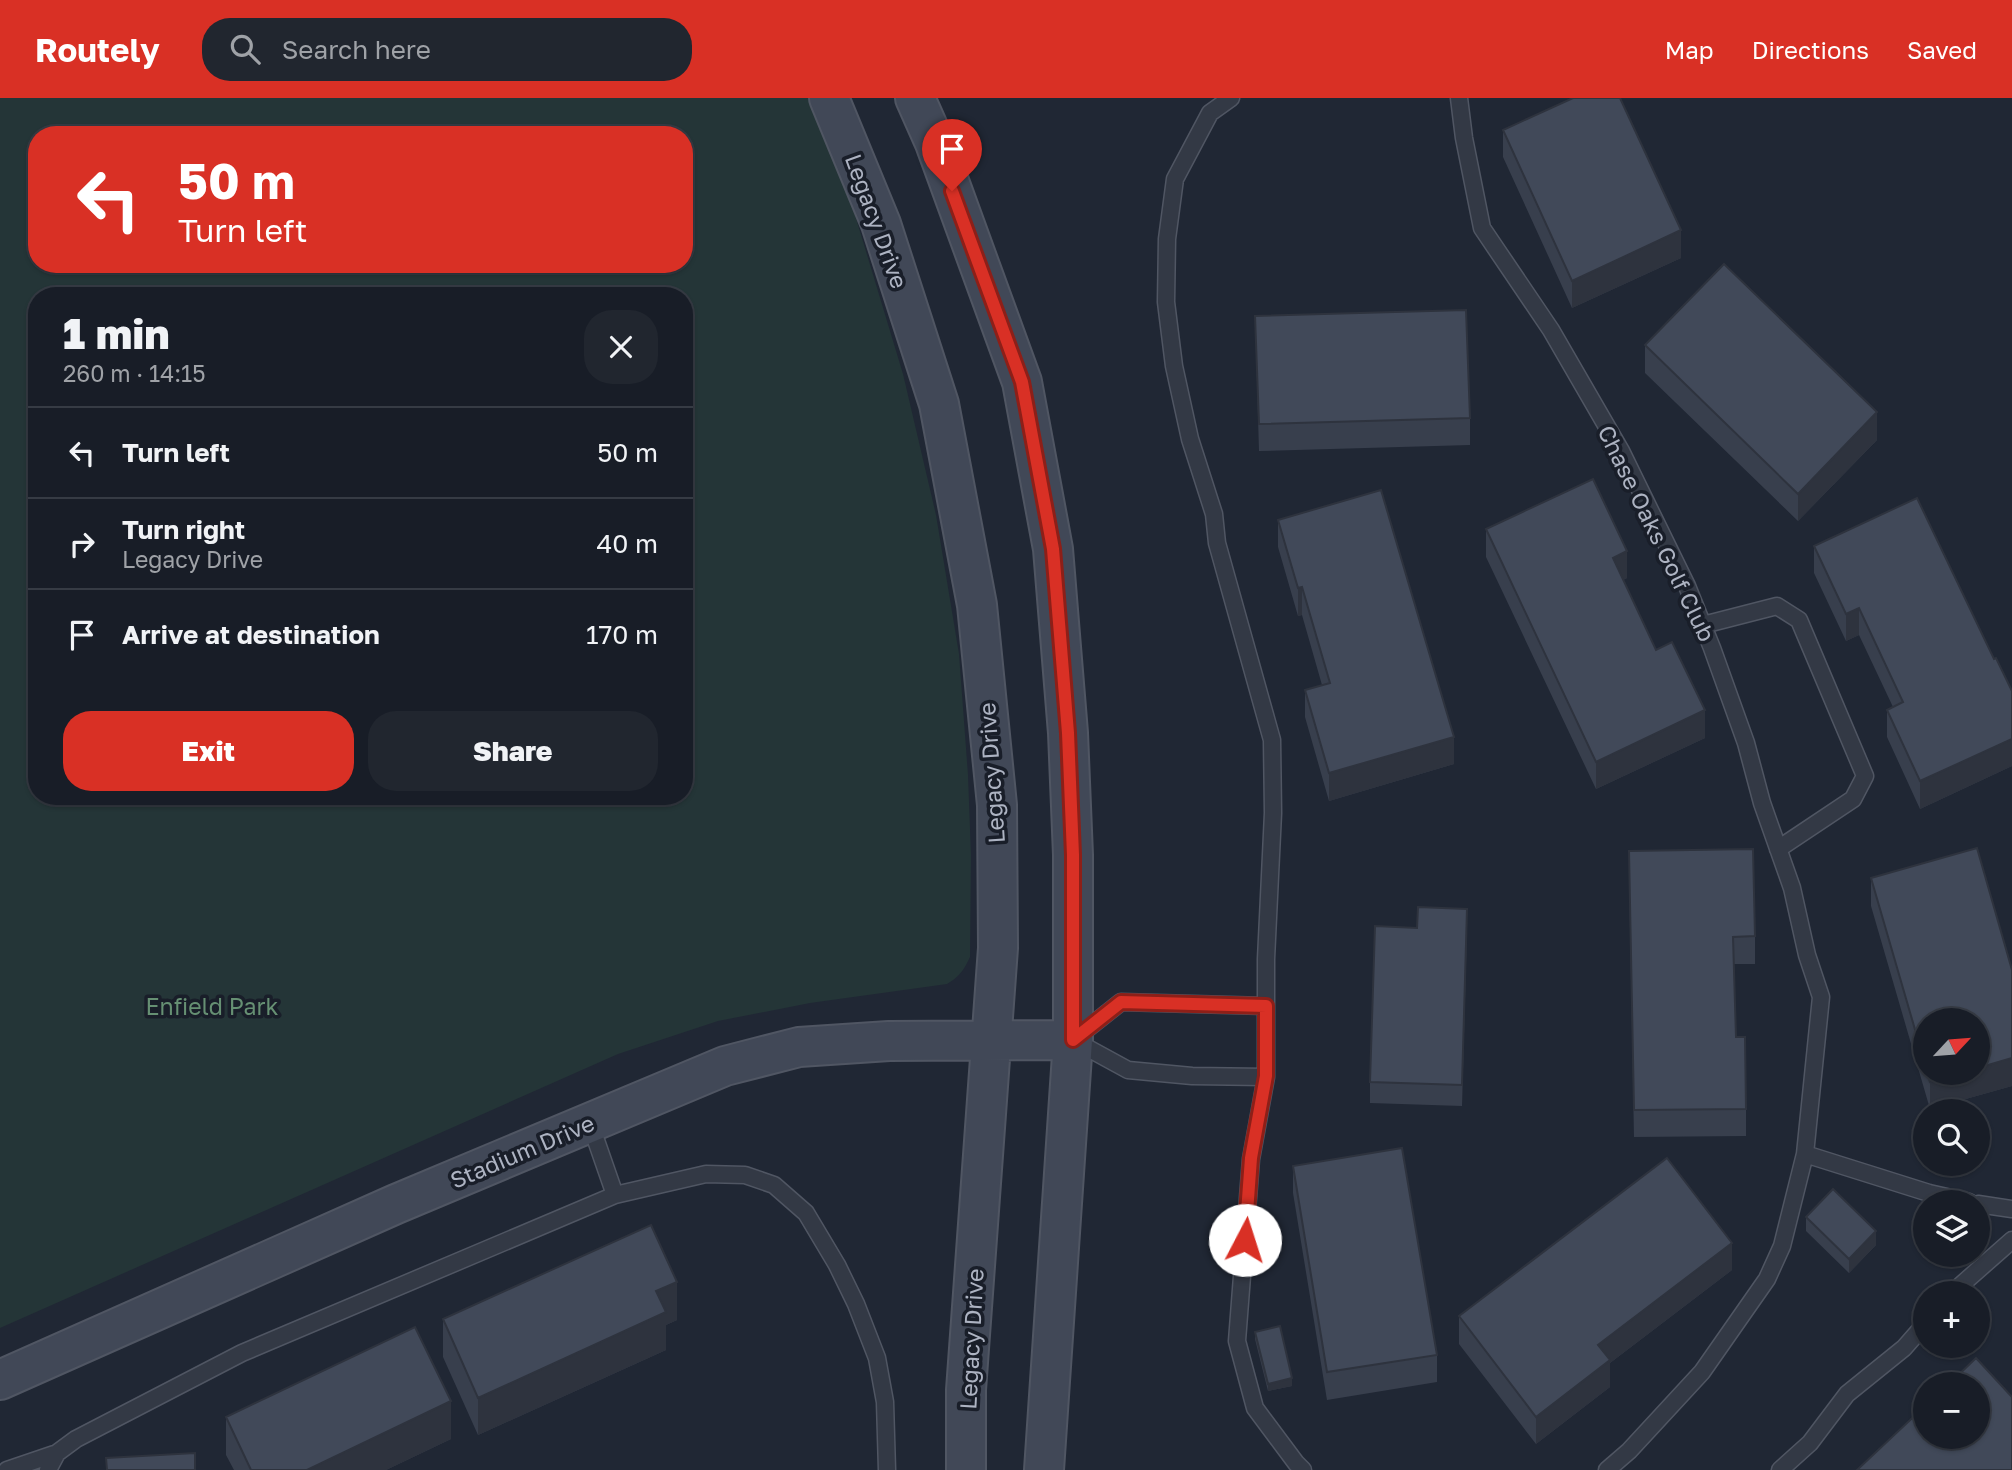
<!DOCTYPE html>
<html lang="en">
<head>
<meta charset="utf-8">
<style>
  body { margin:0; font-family:"Golos Text",sans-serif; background:#21262f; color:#f1f3f6; height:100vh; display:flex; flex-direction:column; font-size:26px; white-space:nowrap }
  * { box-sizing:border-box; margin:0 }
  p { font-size:23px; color:#9fa2a7 }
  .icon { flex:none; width:38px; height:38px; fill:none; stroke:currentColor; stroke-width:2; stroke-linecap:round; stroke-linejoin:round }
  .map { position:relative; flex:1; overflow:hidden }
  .sheet { position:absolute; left:28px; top:189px; width:665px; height:518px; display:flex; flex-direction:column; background:#181d27; border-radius:28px; box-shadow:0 2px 5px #0004,0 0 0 2px #363b44 }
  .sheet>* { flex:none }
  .banner { position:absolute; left:28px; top:28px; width:665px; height:147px; border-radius:28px; box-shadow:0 2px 5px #0004,0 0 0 2px #363b44; background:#d93025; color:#fff; overflow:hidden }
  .needle { width:46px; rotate:64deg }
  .tools { position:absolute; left:1913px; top:910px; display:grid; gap:14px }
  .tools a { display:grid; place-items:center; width:77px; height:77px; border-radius:50%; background:#181d27; box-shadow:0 2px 5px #0004,0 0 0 2px #363b44; font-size:35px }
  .pin { position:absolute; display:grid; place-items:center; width:60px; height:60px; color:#fff; margin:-72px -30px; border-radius:50% 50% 50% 0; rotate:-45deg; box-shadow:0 0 7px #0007 }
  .pin .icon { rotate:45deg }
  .me { position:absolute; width:77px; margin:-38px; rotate:5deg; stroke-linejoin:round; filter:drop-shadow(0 0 5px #0008) }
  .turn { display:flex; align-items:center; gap:24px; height:147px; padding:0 35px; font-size:32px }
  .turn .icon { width:91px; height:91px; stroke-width:2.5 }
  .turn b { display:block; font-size:49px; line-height:60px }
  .round { display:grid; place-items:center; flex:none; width:74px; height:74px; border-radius:28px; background:#21262f }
  .summary { display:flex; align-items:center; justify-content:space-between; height:119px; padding:0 35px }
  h1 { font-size:42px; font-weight:800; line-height:52px }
  .button { display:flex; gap:14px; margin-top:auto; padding:14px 35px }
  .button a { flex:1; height:80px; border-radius:28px; background:#d93025; color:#fff; font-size:28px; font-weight:800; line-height:80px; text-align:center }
  .button a+a { background:#21262f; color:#f1f3f6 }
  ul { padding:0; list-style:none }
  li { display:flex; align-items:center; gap:21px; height:91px; padding:0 35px; border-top:2px solid #363b44 }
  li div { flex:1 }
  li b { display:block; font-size:26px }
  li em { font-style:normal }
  header { display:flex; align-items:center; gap:42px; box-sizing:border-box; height:98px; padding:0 35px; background:#d93025; color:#fff }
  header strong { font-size:33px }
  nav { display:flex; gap:38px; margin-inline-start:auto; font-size:24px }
  .search { width:490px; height:63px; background:#21262f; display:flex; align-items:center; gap:18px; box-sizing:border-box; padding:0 24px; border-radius:28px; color:#9fa2a7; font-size:26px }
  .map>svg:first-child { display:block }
</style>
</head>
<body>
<header>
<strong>Routely</strong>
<div class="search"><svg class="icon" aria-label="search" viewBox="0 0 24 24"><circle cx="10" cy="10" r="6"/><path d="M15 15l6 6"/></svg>Search here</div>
<nav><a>Map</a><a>Directions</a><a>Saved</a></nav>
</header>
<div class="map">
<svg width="2012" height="1372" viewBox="0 0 2012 1372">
  <rect width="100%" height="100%" fill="#202734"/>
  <path fill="#243537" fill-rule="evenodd" d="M0 0H809L842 74 903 276 936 417 959 556 968 677 971 758 970 859C964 872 959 879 947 886L810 905 718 923 618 956 0 1230ZM37 37H684V166H37ZM37 198H684V698H37Z"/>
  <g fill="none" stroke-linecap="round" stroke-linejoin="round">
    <g stroke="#505663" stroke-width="19">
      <path id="lane" d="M1231 0 1210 15 1175 81 1167 141 1166 204 1174 268 1190 341 1214 416 1217 445 1272 642 1273 715 1266 861V979L1251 1061 1237 1243 1255 1310 1296 1365 1303 1372
        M1459 0 1464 40 1482 130 1551 232 1621 353 1687 488 1712 550 1746 645 1762 705 1792 790 1807 857 1821 899 1805 1056 1782 1148 1767 1181 1702 1274 1629 1353 1607 1372
        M1703 527 1777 508 1799 522 1865 678 1853 701 1778 751
        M1266 908 1121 904 1073 942 1128 972 1192 978 1266 979
        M590 1025 615 1097
        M1805 1056 1929 1095 1969 1104
        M1978 1106 2012 1111
        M1952 1195 2012 1142
        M7 1372 57 1355
        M48 1372 57 1355 76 1341 242 1255 615 1097 706 1076 745 1077 774 1087 806 1115 837 1167 856 1206 877 1260 885 1304 887 1372
        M1780 1372 1810 1345 1847 1296 1904 1250 1925 1226"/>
    </g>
    <g stroke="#505663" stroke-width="42">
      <path id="secondary" d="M829 0 881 126 939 306 977 507 997 707 998 850 966 1292V1372
        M915 0 935 45 1022 284 1053 451 1068 635 1073 757V942L1044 1372
        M0 1282 396 1106 725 968 799 949 889 943 1073 942"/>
    </g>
    <use href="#lane" stroke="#333945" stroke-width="16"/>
    <use href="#secondary" stroke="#414857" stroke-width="38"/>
  </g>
  <path fill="#383f4d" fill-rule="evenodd" d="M1503 32 1681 160 1572 210 1503 59Z
    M1255 218 1470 320V347L1259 353Z
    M1645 247 1877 342 1798 423 1645 275Z
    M1278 422 1454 666 1329 703 1305 619V592L1322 587 1302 517 1298 518 1278 449Z
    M1486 431 1627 480 1623 482 1656 552 1705 640 1596 691 1486 459Z
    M1814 448 1994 561 2012 593V668L1920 711 1887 639V612L1893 609 1859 537 1846 543 1814 475Z
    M1977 750 2012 872V988L1930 1011 1871 808V780ZM1925 922H1978V975H1925Z
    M1629 780 1755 838V866H1734L1736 939 1746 1011V1038L1634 1039Z
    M1467 832 1462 1008 1370 1005V984Z
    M1293 1068 1437 1257V1284L1327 1302 1293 1095Z
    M1806 1119 1876 1147 1849 1175 1806 1133Z
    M1732 1172 1610 1265V1289L1536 1346 1459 1246V1218Z
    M443 1221 677 1222 666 1227V1252L478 1337 443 1259Z
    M1255 1234 1292 1288 1268 1293 1255 1241Z
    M226 1319 451 1341 386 1372H234L226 1357Z"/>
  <path fill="#2e333e" d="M1681 132V160L1572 210V183Z
    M1877 314V342L1798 423V396Z
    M1627 453V480L1613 487V460Z
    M1302 489V517L1298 518V490Z
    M1859 510V537L1846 543V516Z
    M1705 612V640L1596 691V664Z
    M1454 639V666L1329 703V675Z
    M2012 641V668L1920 711V683Z
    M1467 811V832L1462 1008V987Z
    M2012 960V988L1930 1011V984L1962 975H1978V970Z
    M1876 1133V1147L1849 1175V1161Z
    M1732 1145V1172L1610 1265V1289L1536 1346V1319L1598 1247Z
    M677 1184V1222L666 1227V1252L478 1337V1300L656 1193Z
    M1292 1280V1288L1268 1293V1286Z
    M451 1303V1341L386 1372H307Z"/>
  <path fill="#414959" stroke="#2e333e" stroke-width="2" d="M1573 0H1620L1681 132 1572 183 1503 32Z
    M1724 166 1877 314 1798 396 1645 247Z
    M1466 212 1470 320 1259 326 1255 218Z
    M1593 381 1627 453 1613 460 1656 552 1672 544 1705 612 1596 664 1486 431Z
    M1381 392 1454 639 1329 675 1305 592 1330 585 1302 489 1298 490 1278 422Z
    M1917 400 1994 561 1996 560 2012 593V641L1920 683 1887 612 1903 604 1859 510 1846 516 1814 448Z
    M1977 750 2012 872V960L1978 970V922H1925V966L1871 780Z
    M1753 751 1755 838 1733 839 1736 939H1745L1746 1011 1634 1012 1629 753Z
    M1418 809 1467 811 1462 987 1370 984 1375 828 1417 830Z
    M1927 975H1962L1930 984Z
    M1402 1050 1437 1257 1327 1274 1293 1068Z
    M1667 1060 1732 1145 1598 1247 1610 1262 1536 1319 1459 1218Z
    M1833 1091 1876 1133 1849 1161 1806 1119Z
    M651 1127 677 1184 656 1193 666 1214 478 1300 443 1221Z
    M1280 1228 1292 1280 1268 1286 1255 1234Z
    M415 1229 451 1303 307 1372H251L226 1319Z
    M1976 1260 2012 1299V1372H1857L1925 1308V1339H1978V1286H1949Z
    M195 1355V1372H107L106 1360Z"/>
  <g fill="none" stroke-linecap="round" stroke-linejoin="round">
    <g stroke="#8d1f18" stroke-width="18">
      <path id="route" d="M952 93 1022 284 1053 451 1068 635 1073 757V942L1121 904 1266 908V978L1251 1060 1245 1142"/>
    </g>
    <use href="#route" stroke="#d93025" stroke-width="12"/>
  </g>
  <g text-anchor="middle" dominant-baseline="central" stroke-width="7" stroke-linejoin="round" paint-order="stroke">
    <g font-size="23" fill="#adb3c2" stroke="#191e29">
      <text transform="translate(877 123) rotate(70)">Legacy Drive</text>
      <text transform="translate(1657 435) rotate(64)">Chase Oaks Golf Club</text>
      <text transform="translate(991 675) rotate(-94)">Legacy Drive</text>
      <text transform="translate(522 1053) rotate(-23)">Stadium Drive</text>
      <text transform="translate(971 1241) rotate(-87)">Legacy Drive</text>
    </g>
    <g font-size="23" fill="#669073" stroke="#191e29">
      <text x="212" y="908">Enfield Park</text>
    </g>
  </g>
</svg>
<div class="tools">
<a><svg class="needle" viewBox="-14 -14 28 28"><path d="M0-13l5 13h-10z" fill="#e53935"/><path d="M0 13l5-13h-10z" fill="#9fa2a7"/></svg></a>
<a><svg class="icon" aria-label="search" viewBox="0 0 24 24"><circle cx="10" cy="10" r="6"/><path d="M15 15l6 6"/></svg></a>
<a><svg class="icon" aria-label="layers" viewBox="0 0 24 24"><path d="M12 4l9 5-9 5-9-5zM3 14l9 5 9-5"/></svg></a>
<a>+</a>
<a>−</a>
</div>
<div class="pin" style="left:952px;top:93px;background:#d93025"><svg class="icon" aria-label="arrive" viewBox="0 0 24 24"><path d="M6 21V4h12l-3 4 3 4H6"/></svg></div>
<svg class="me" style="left:1245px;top:1142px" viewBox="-20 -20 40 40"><circle r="19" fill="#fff"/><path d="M0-13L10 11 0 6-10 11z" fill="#d93025"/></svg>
<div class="banner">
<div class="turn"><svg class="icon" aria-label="left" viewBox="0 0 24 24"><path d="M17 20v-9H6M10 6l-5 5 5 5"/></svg><div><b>50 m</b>Turn left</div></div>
</div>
<section class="sheet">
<div class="summary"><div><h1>1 min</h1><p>260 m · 14:15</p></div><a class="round"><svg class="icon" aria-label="close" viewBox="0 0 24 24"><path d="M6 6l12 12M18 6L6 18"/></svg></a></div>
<ul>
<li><svg class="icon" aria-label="left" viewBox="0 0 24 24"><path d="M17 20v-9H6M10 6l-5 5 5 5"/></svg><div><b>Turn left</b></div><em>50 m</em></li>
<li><svg class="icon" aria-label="right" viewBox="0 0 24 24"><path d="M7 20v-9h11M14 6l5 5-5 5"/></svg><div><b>Turn right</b><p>Legacy Drive</p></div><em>40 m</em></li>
<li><svg class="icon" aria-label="arrive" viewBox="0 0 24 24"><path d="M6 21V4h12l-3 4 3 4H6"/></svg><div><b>Arrive at destination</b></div><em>170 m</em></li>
</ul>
<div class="button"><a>Exit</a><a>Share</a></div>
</section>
</div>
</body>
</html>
